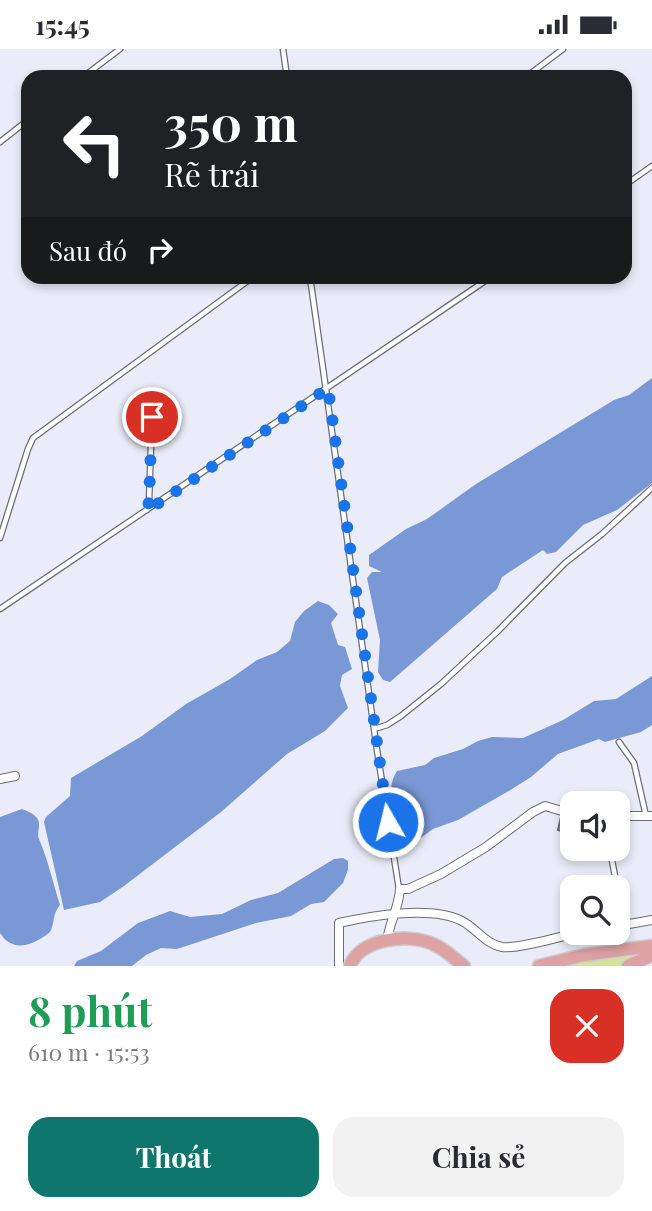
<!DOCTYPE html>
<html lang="vi">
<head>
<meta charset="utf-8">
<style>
  body { margin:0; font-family:"Playfair Display",serif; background:#f2f2f3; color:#2b2b33; height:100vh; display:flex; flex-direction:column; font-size:26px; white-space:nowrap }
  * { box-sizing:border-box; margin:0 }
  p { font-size:23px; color:#7c7c81 }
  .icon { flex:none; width:38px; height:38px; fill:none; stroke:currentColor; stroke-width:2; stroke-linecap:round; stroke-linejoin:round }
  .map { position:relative; height:917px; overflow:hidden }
  .sheet { display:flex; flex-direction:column; background:#fff; flex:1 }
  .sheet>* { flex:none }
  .hud { position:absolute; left:21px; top:21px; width:611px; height:214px; border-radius:21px; box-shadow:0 4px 10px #0003; background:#202124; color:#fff; overflow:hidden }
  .buttons { position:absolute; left:560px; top:742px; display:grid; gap:14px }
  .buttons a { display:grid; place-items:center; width:70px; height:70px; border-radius:14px; background:#fff; box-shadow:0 4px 10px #0003; font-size:35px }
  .pin { position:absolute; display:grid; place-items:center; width:60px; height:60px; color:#fff; margin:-30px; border:4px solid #fff; border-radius:50%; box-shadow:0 2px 7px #0007 }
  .me { position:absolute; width:77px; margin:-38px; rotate:352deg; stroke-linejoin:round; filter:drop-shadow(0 0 5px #0008) }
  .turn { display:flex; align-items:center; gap:24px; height:147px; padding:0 28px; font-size:32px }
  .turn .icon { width:91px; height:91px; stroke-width:2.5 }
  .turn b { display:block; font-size:49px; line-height:60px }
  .then { display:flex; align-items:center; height:66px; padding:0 28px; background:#0003; gap:14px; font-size:26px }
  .round { display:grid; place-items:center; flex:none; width:74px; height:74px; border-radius:21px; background:#f2f2f3 }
  .summary { display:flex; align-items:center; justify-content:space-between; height:119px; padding:0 28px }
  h1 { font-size:42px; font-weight:700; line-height:52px; color:#1e9e55 }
  .primary-button { display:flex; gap:14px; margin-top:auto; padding:14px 28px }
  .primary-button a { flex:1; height:80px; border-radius:21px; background:#0f766e; color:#fff; font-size:28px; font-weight:700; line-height:80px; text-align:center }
  .primary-button a+a { background:#f2f2f3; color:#2b2b33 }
  .status { display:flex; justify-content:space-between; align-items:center; height:49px; padding:0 35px; background:#fff; direction:ltr }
  .status svg { height:19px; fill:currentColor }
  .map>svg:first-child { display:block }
</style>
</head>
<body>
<div class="status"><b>15:45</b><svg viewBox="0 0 49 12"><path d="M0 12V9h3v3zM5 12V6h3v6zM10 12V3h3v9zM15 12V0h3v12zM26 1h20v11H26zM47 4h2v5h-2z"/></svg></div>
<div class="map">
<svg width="652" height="917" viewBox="0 0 652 917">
  <rect width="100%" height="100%" fill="#eaedf9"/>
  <path fill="#d4e29a" d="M652 902 619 917H557L603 907Z"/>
  <path fill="#7998d5" d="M652 329V434L617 461 583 476 556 503 547 505 543 501 502 528 497 540 390 633 383 631 378 623 380 591 367 529 372 523H382L369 517V506L406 480 427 470 476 435 614 351 629 346Z
    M318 552 329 556 338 565 331 574 338 596 345 598 352 620 342 626 340 637 348 659 325 682 287 705 221 763 124 837 100 853 64 861 44 773 46 768 70 747 71 729 142 687 186 655 230 630 257 611 277 603 290 592 295 573 304 562Z
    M652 627V676L641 683 605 693 599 690 558 705 531 728 507 743 458 771 433 780 411 796 401 795C398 787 400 780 399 772 396 754 385 740 397 722L425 716 434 709 463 700 478 692 492 688 523 689 563 671 594 652 616 650Z
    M22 760C27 762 33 764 37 769 42 776 36 783 39 790 48 811 53 834 60 856 52 865 55 874 50 883 48 885 42 889 40 890 25 899 10 900 0 884V768Z
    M343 809 348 812V821L343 834 324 853 311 855 291 867 256 874 177 900 161 899 146 906 132 917H74L77 912 101 902 138 874 170 862 190 868 222 865 251 851 278 844 334 810Z"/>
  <path fill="#afb2bd" stroke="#696b75" stroke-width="2" d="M561 768 572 771V785L558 781Z"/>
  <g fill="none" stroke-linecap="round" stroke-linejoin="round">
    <g stroke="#6a6d77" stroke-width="7">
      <path id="lane" d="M283 0 287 28
        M83 28 120 0
        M526 28 563 0
        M0 93 28 71
        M625 136 652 117
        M310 228 377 701 399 840
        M147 461 149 452 152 368
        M0 489 28 400 33 389 253 228
        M0 560 491 228
        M374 680 387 676 401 667 441 635 498 582 565 514 602 485 652 439
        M619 693 634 714 646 767
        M611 806 617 838
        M618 845 623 875"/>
    </g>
    <g stroke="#6a6d77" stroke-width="10">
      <path id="street" d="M0 730 15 727
        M618 767H652
        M618 877 652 871
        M387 892C389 874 399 859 400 840H408L441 825 486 798 533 763 545 757 572 765
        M339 917V874C370 867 432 856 462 872 476 879 485 895 502 898 519 900 558 888 577 884"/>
    </g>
    <g stroke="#cccdce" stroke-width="15">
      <path id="primary" d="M350 917C360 889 409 884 433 895 445 900 453 909 464 917
        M539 917 584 906 652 897
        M628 917 652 906"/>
    </g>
    <use href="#lane" stroke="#fff" stroke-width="4.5"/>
    <use href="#street" stroke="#fff" stroke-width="8"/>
    <use href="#primary" stroke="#dda2a4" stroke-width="12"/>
  </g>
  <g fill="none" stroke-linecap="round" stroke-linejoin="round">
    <path stroke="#1a73e8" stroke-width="12" stroke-dasharray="0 21.6" d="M152 368 149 452 147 462 328 339 388 773"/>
  </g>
</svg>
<div class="buttons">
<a><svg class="icon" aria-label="sound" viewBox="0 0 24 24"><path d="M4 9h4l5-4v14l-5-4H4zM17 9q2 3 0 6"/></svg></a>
<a><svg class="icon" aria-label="search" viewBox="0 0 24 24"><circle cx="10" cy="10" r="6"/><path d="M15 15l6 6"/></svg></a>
</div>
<div class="pin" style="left:152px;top:368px;background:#d93025"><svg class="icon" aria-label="arrive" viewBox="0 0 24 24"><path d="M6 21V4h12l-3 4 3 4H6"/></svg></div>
<svg class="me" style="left:388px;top:773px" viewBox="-20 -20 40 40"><circle r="17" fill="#1a73e8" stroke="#fff" stroke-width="3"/><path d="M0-11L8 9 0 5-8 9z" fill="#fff"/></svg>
<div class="hud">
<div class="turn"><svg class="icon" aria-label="left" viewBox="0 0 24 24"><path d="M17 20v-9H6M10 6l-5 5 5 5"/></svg><div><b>350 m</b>Rẽ trái</div></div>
<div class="then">Sau đó<svg class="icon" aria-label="right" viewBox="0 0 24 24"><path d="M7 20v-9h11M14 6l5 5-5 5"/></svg></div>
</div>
</div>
<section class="sheet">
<div class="summary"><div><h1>8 phút</h1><p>610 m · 15:53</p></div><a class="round" style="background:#d93025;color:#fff"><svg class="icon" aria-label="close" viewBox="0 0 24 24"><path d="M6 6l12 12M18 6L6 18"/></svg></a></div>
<div class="primary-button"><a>Thoát</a><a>Chia sẻ</a></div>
</section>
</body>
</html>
